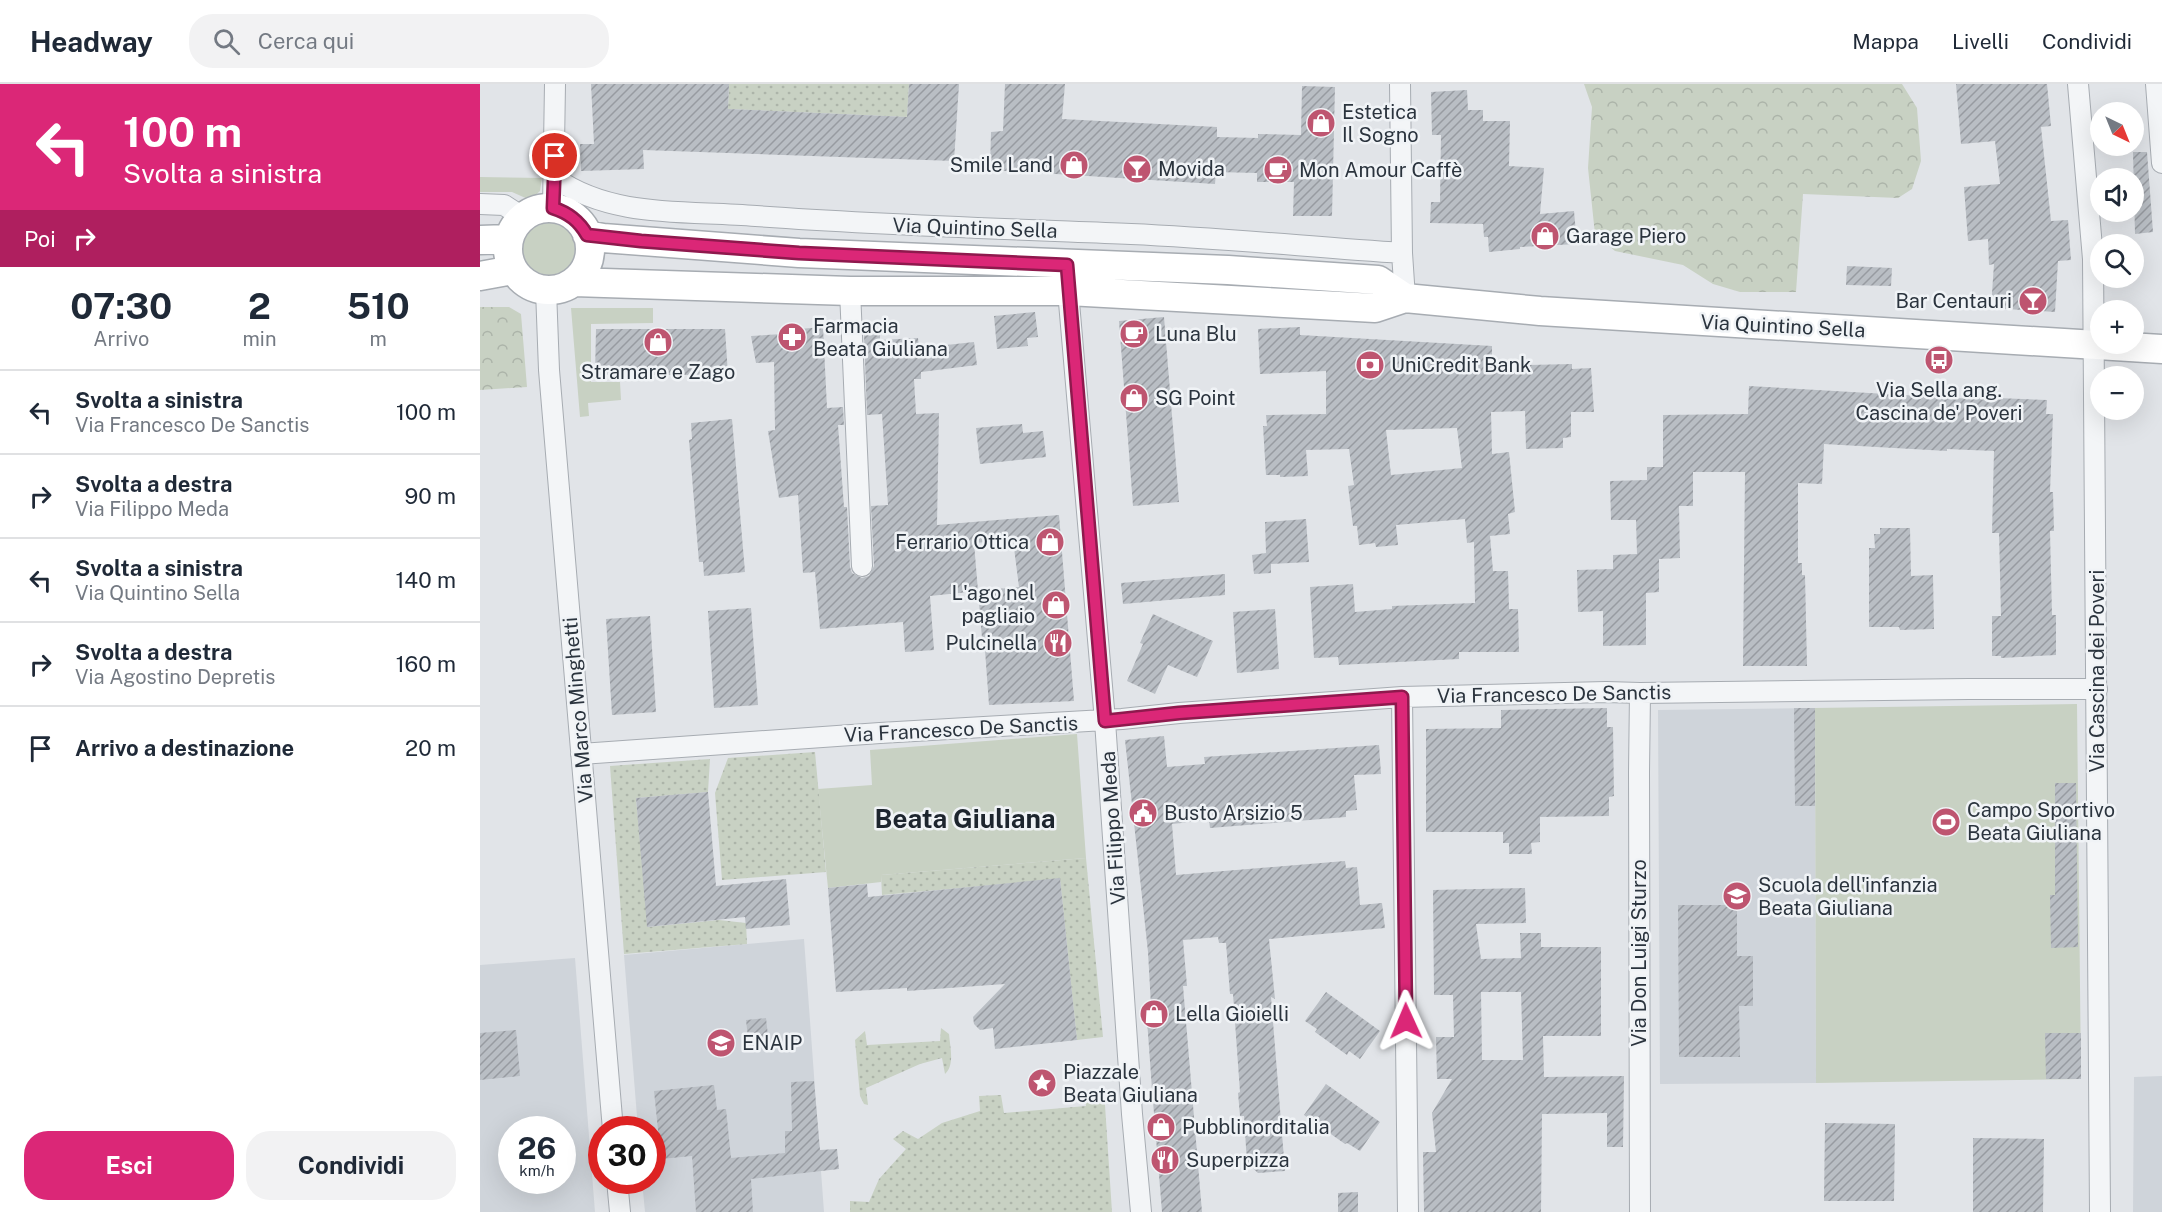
<!DOCTYPE html>
<html lang="it">
<head>
<meta charset="utf-8">
<style>
  body { margin:0; font-family:"Public Sans",sans-serif; background:#f2f2f3; color:#1f2937; height:100vh; display:flex; flex-direction:column; font-size:22px; white-space:nowrap }
  * { box-sizing:border-box; margin:0 }
  p { font-size:20px; color:#747a83 }
  .icon { flex:none; width:33px; height:33px; fill:none; stroke:currentColor; stroke-width:2; stroke-linecap:round; stroke-linejoin:round }
  .map { position:relative; flex:1; overflow:hidden }
  .side { display:flex; flex-direction:column; background:#fff; width:480px }
  .side>* { flex:none }
  .guide { background:#db2777; color:#fff; overflow:hidden }
  .needle { width:39px; rotate:137deg }
  .fabs { position:absolute; left:1610px; top:18px; display:grid; gap:12px }
  .fabs a { display:grid; place-items:center; width:54px; height:54px; border-radius:50%; background:#fff; box-shadow:0 6px 24px #0002; font-size:30px }
  .speed { position:absolute; left:18px; top:1032px; display:flex; gap:12px; font-size:30px; font-weight:700; text-align:center }
  .speed>* { display:grid; place-content:center; width:78px; height:78px; border-radius:50%; background:#fff; box-shadow:0 6px 24px #0002; line-height:1 }
  .speed small { font-size:15px; font-weight:400 }
  .speed .limit { border:9px solid #d22; background:#fff; color:#111 }
  .pin { position:absolute; display:grid; place-items:center; width:51px; height:51px; color:#fff; margin:-26px; border:3px solid #fff; border-radius:50%; box-shadow:0 2px 6px #0007 }
  .me { position:absolute; width:66px; margin:-33px; rotate:359deg; stroke-linejoin:round; filter:drop-shadow(0 0 4px #0008) }
  .turn { display:flex; align-items:center; gap:21px; height:126px; padding:0 24px; font-size:27px }
  .turn .icon { width:78px; height:78px; stroke-width:2.5 }
  .turn b { display:block; font-size:42px; line-height:51px }
  .then { display:flex; align-items:center; height:57px; padding:0 24px; background:#0003; gap:12px; font-size:22px }
  .eta { display:flex; justify-content:space-evenly; align-items:center; height:102px; text-align:center }
  .eta b { font-size:36px; font-weight:700; line-height:42px }
  .button { display:flex; gap:12px; margin-top:auto; padding:12px 24px }
  .button a { flex:1; height:69px; border-radius:24px; background:#db2777; color:#fff; font-size:24px; font-weight:700; line-height:69px; text-align:center }
  .button a+a { background:#f2f2f3; color:#1f2937 }
  ul { padding:0; list-style:none }
  li { display:flex; align-items:center; gap:18px; height:84px; padding:0 24px; border-top:2px solid #e0e1e3 }
  li div { flex:1 }
  li b { display:block; font-size:22px }
  li em { font-style:normal }
  header { display:flex; align-items:center; gap:36px; box-sizing:border-box; height:84px; padding:0 30px; background:#fff; border-bottom:2px solid #e0e1e3 }
  header strong { font-size:28px }
  nav { display:flex; gap:33px; margin-inline-start:auto; font-size:21px }
  .search { width:420px; height:54px; background:#f2f2f3; display:flex; align-items:center; gap:15px; box-sizing:border-box; padding:0 21px; border-radius:24px; color:#747a83; font-size:22px }
  main { display:flex; flex:1; min-height:0 }
  .map>svg:first-child { display:block }
</style>
</head>
<body>
<header>
<strong>Headway</strong>
<div class="search"><svg class="icon" aria-label="search" viewBox="0 0 24 24"><circle cx="10" cy="10" r="6"/><path d="M15 15l6 6"/></svg>Cerca qui</div>
<nav><a>Mappa</a><a>Livelli</a><a>Condividi</a></nav>
</header>
<main>
<section class="side">
<div class="guide">
<div class="turn"><svg class="icon" aria-label="left" viewBox="0 0 24 24"><path d="M17 20v-9H6M10 6l-5 5 5 5"/></svg><div><b>100 m</b>Svolta a sinistra</div></div>
<div class="then">Poi<svg class="icon" aria-label="right" viewBox="0 0 24 24"><path d="M7 20v-9h11M14 6l5 5-5 5"/></svg></div>
</div>
<div class="eta">
<div><b>07:30</b><p>Arrivo</p></div>
<div><b>2</b><p>min</p></div>
<div><b>510</b><p>m</p></div>
</div>
<ul>
<li><svg class="icon" aria-label="left" viewBox="0 0 24 24"><path d="M17 20v-9H6M10 6l-5 5 5 5"/></svg><div><b>Svolta a sinistra</b><p>Via Francesco De Sanctis</p></div><em>100 m</em></li>
<li><svg class="icon" aria-label="right" viewBox="0 0 24 24"><path d="M7 20v-9h11M14 6l5 5-5 5"/></svg><div><b>Svolta a destra</b><p>Via Filippo Meda</p></div><em>90 m</em></li>
<li><svg class="icon" aria-label="left" viewBox="0 0 24 24"><path d="M17 20v-9H6M10 6l-5 5 5 5"/></svg><div><b>Svolta a sinistra</b><p>Via Quintino Sella</p></div><em>140 m</em></li>
<li><svg class="icon" aria-label="right" viewBox="0 0 24 24"><path d="M7 20v-9h11M14 6l5 5-5 5"/></svg><div><b>Svolta a destra</b><p>Via Agostino Depretis</p></div><em>160 m</em></li>
<li><svg class="icon" aria-label="arrive" viewBox="0 0 24 24"><path d="M6 21V4h12l-3 4 3 4H6"/></svg><div><b>Arrivo a destinazione</b></div><em>20 m</em></li>
</ul>
<div class="button"><a>Esci</a><a>Condividi</a></div>
</section>
<div class="map">
<svg width="1682" height="1128" viewBox="0 0 1682 1128">
  <defs>
    <pattern id="forest-crowns" width="20" height="18" patternUnits="userSpaceOnUse" patternTransform="scale(1.5)"><rect width="20" height="18" fill="#c8d1c3"/><path d="M2 6a3 3 0 1 1 6 0M12 15a3 3 0 1 1 6 0" fill="none" stroke="#acb4a9"/></pattern>
    <pattern id="park-dots" width="8" height="8" patternUnits="userSpaceOnUse" patternTransform="scale(1.5)"><rect width="8" height="8" fill="#c8d1c3"/><path d="M2 2h.1M6 6h.1" fill="none" stroke="#acb4a9" stroke-width="1.8" stroke-linecap="round"/></pattern>
    <pattern id="building-hatch" width="6" height="6" patternUnits="userSpaceOnUse" patternTransform="scale(1.5)"><rect width="6" height="6" fill="#b9bec4"/><path d="M-1 1l2-2M0 6l6-6M5 7l2-2" fill="none" stroke="#979ba1"/></pattern>
  </defs>
  <rect width="100%" height="100%" fill="#e1e4e8"/>
  <path fill="#cfd4da" fill-rule="evenodd" d="M1335 624 1336 999 1180 1000 1178 626Z
    M324 855 344 1128H165L162 1097 172 1096V1046L158 1045 144 871Z
    M95 874 115 1128H0V881ZM32 1046H82V1096H32Z
    M1682 992V1128H1653L1654 993Z"/>
  <path fill="#c8d1c3" d="M0 93 62 94 60 107 50 116 32 108H0Z
    M43 165a26 26 0 1 1 52 0a26 26 0 1 1-52 0Z
    M91 224H173V239L111 240V298H140L141 316 108 319 109 332 100 333Z
    M1597 620 1601 995 1336 999 1335 624Z
    M597 650 606 774 401 791V798L348 804 338 705 392 701 390 666Z"/>
  <path fill="url(#forest-crowns)" d="M1104 0H1422L1437 24 1441 77 1432 105 1418 114 1323 110 1316 208H1260L1233 200 1203 181 1135 167 1115 150 1108 84 1112 23Z
    M0 223H29L41 230 47 303 0 306Z"/>
  <path fill="url(#park-dots)" d="M249 0H429L427 33 248 25Z
    M335 668 346 788 242 796 235 709 248 674Z
    M230 675 228 708 156 714 168 843 239 836 266 839 267 860 144 870 130 682Z
    M606 774 623 953 597 956 580 795 402 811 401 791Z
    M461 944 469 950C470 963 475 981 465 990L462 974 440 980 386 1004 388 1021 384 1020 380 1012 375 956 385 947 387 961 460 957Z
    M624 1006 632 1128H370V1117L389 1118 399 1095 426 1065 413 1055 423 1047 438 1055 462 1039 500 1027 499 1012 521 1011 524 1029 606 1022 605 1007Z"/>
  <path fill="url(#building-hatch)" fill-rule="evenodd" d="M111 0H249L248 25 427 33 429 0H479L474 77 163 66 164 85 101 87 100 60H114Z
    M525 0H585L582 35 737 43V53L778 54V50L821 51 822 2 855 3 852 132H813L814 98H777V89L736 88 735 100 510 86 511 48 523 47Z
    M1476 0H1567L1571 42 1561 43 1571 137 1588 136 1591 176 1578 177 1575 228 1511 224 1514 180 1509 181 1508 155 1488 157 1484 103 1520 100 1515 57 1481 60Z
    M987 6 988 26H1003V37H1030L1029 82 1064 84 1060 130 1094 127 1097 160 1040 163V165L1009 168 1008 153H1004L1003 140 950 139 951 118H960L961 51H952L951 8Z
    M1653 68H1667L1673 148 1655 150Z
    M1367 182 1412 184 1411 202 1366 201Z
    M555 228 558 253 547 254 548 262 517 265 514 232Z
    M684 233 699 418 653 422 639 237Z
    M343 243 347 324 363 323 364 341H358L364 423H367L370 483 372 489 382 494 389 492 394 482 391 422 408 421 402 330 387 331 384 251 400 250V256L438 254 439 264 494 258 497 281 441 288V295H434L436 330 459 329 457 441 579 431 594 617 509 621 505 566H503L498 507 450 512 454 566 425 568 423 538 340 545 335 488 323 489 318 411 299 414 288 347 295 346 294 278 276 279 271 252 319 249V245ZM533 456 539 503 498 507 494 459Z
    M820 243V251L1012 262V288L1049 287V281L1092 280V285L1111 284 1114 328H1091V353L1083 354V364L1046 365 1045 327 1011 328 1012 370 1029 368 1035 428 1028 430 1030 450 1010 452 1013 487H1028L1029 525H1038L1039 568H979V575L859 581 858 573 834 574 830 503 873 500 875 528 912 525V522L995 519 994 458 987 459 985 435 916 441 918 461 896 463 895 459 879 461 877 442H873L868 402 874 401 869 365 826 366 828 392 800 393V391H786L783 342H787L786 331 846 330V287L780 290 778 245ZM977 344 982 384 911 391 906 346Z
    M116 245H245L248 291H115Z
    M1269 302 1493 315V313L1567 316 1566 330H1573L1570 408H1573L1574 447H1570L1572 531H1576V571L1521 574V572H1512V532H1521L1519 449H1512L1514 367 1467 365V367L1344 360 1342 400 1318 399V479H1322V491H1325L1327 582H1263L1265 388H1213V422H1199L1200 474 1179 475V508L1166 509V561L1123 562V527L1098 528 1097 486 1133 485V471L1157 470 1156 436H1131L1130 397 1167 396V383H1183V331L1268 330Z
    M252 335 265 488 224 492 223 478H219L209 356 212 355 211 339Z
    M542 340 543 349 563 347 566 373 500 380 496 344Z
    M826 435 829 478 791 480V489L774 490 772 471 786 469 785 438Z
    M1400 444H1430L1431 492 1453 491 1454 545 1420 546 1419 543H1389V464H1395L1394 450H1400Z
    M745 490V511L643 520 641 499Z
    M271 524 278 621 234 624 228 527Z
    M795 525 799 585 757 589 753 528Z
    M673 530 733 557 717 593 688 581 675 610 647 597 663 560 660 559Z
    M170 532 176 628 132 631 126 535Z
    M1127 624V643H1133L1134 712 1129 713V732L1060 733V758L1051 759 1052 770H1029V759H1023V748H946V645L1021 644V626Z
    M1314 624H1335V722H1315Z
    M684 652 687 683 725 680 724 673 899 661 901 690 874 691 877 726 866 727V733L730 744 729 736 692 740 696 791 865 777 866 784 877 783 880 821 902 819 905 844 789 855 795 915 791 913 805 1087 778 1089 767 1079 764 1032H760L758 1009 760 1008 753 910H750L746 859H739L738 853 703 856 707 902H703L722 1128H682L672 1005 666 922H671L668 868 645 656Z
    M1575 699H1596L1598 863 1571 864 1570 811H1575Z
    M228 708 236 802 306 795 310 841 266 845 265 833 167 843 156 714Z
    M580 794 597 956 515 965 513 944 500 946 494 940 493 933 525 900 427 907V904L356 908 348 804 387 800 388 813Z
    M1045 804 1046 839 996 840 1001 875 1041 874 1040 849H1061V863H1121V952H1063L1064 993 1144 992 1143 1063H1127V1029L1062 1030 1061 1128H944L943 1068H956L952 1029 972 995H957L956 953H974L973 911H954L953 806ZM1001 908H1041L1043 976H1002Z
    M1198 821H1257V872H1273V922H1259L1260 973H1199Z
    M846 908 900 947 880 975 869 967 867 971 835 948 837 945 825 937Z
    M286 934 288 952 268 954 266 936Z
    M36 946 40 992 0 996V949Z
    M1565 949H1601V995H1566Z
    M334 997 340 1066 357 1065 359 1085 271 1095 273 1128H216L212 1072 181 1075 174 1007 234 1001 237 1026 246 1025 251 1074 305 1069V1047H312L311 998Z
    M846 1000 900 1038 880 1067 867 1059 865 1060 824 1031Z
    M1345 1039 1415 1040 1414 1117H1344Z
    M1493 1054 1564 1055 1563 1128H1493Z
    M878 1108V1128H858V1109Z"/>
  <g fill="none" stroke-linecap="round" stroke-linejoin="round">
    <g stroke="#a7acb2" stroke-width="22">
      <path id="street" d="M920 0 922 169 925 214
        M1598 0 1613 175 1620 1128
        M1676 0 1682 79
        M75 94C133 135 208 126 276 132 401 141 526 145 651 150 741 154 831 163 922 169
        M0 120 24 121 44 134
        M73 124 75 0
        M587 195 625 637 652 1030 661 1128
        M66 206 69 286 133 1046
        M370 207 382 482
        M922 613 928 1128
        M101 670 400 649 642 635 699 629 922 613 1126 608 1160 609 1488 605H1617
        M137 1096 140 1128
        M1160 1128 1159 688 1160 609"/>
    </g>
    <g stroke="#a7acb2" stroke-width="31">
      <path id="secondary" d="M28 165a41 41 0 1 1 82 0a41 41 0 1 1-82 0Z
        M107 151 123 154 319 169 748 186 898 196 925 214
        M0 156 28 155
        M0 192 33 186
        M94 198 370 207H588L895 224 925 214 1060 227 1682 265"/>
    </g>
    <use href="#street" stroke="#f3f5f7" stroke-width="20"/>
    <use href="#secondary" stroke="#fff" stroke-width="28"/>
  </g>
  <g fill="none" stroke-linecap="round" stroke-linejoin="round">
    <g stroke="#8e194d" stroke-width="15">
      <path id="route" d="M75 72 73 124C89 129 99 137 107 151L161 157 319 169 587 181 625 637 699 629 922 613 926 937"/>
    </g>
    <use href="#route" stroke="#db2777" stroke-width="10"/>
  </g>
  <defs>
    <g id="shop-disc" transform="scale(1.5)"><circle r="9.5" fill="#be5570" stroke="#f0f3f6"/><path d="M-5-2.5h2.3a2.7 3.5 0 0 1 5.4 0H5L5.5 6h-11ZM-1.5-2.5h3a1.5 2.3 0 0 0-3 0Z" fill="#fff"/></g>
    <g id="bar-disc" transform="scale(1.5)"><circle r="9.5" fill="#be5570" stroke="#f0f3f6"/><path d="M-6-5H6L.8 .8V4.5H3.5V6h-7V4.5H-.8V.8Z" fill="#fff"/></g>
    <g id="cafe-disc" transform="scale(1.5)"><circle r="9.5" fill="#be5570" stroke="#f0f3f6"/><path d="M-5.5-4.5H6V0H3Q3 3.5 0 3.5H-2.5Q-5.5 3.5-5.5 0ZM3-3.2v2h1.7v-2ZM-6 4.5H4V6H-6Z" fill="#fff"/></g>
    <g id="pharmacy-disc" transform="scale(1.5)"><circle r="9.5" fill="#be5570" stroke="#f0f3f6"/><path d="M-2-6h4v4h4v4h-4v4h-4v-4h-4v-4h4Z" fill="#fff"/></g>
    <g id="bus-disc" transform="scale(1.5)"><circle r="9.5" fill="#be5570" stroke="#f0f3f6"/><path d="M-5-6H5V4H4V6H2V4H-2V6H-4V4H-5ZM-3.5-4V0h7V-4ZM-3.5 1.2v1.5H-2V1.2ZM2 1.2v1.5H3.5V1.2Z" fill="#fff"/></g>
    <g id="bank-disc" transform="scale(1.5)"><circle r="9.5" fill="#be5570" stroke="#f0f3f6"/><path d="M-6-4H6V4H-6ZM0-2.3a2.3 2.3 0 1 0 0 4.6a2.3 2.3 0 1 0 0-4.6Z" fill="#fff"/></g>
    <g id="restaurant-disc" transform="scale(1.5)"><circle r="9.5" fill="#be5570" stroke="#f0f3f6"/><path d="M-5-6h1v4h1v-4h1v4h1v-4h1v5L-1.5 .5V6h-2V.5L-5-1ZM5-6V6H3V1.5H1.5Q1.5-4 5-6Z" fill="#fff"/></g>
    <g id="civic-disc" transform="scale(1.5)"><circle r="9.5" fill="#be5570" stroke="#f0f3f6"/><path d="M-.6-6.5H3V-4.5H.6V-3L4-1V1h2V6H-6V1h2V-1L-.6-3ZM-1.2 2.5V6h2.4V2.5Z" fill="#fff"/></g>
    <g id="stadium-disc" transform="scale(1.5)"><circle r="9.5" fill="#be5570" stroke="#f0f3f6"/><path d="M0-5a6.5 5 0 1 0 0 10a6.5 5 0 1 0 0-10ZM-3.5-1.8h7v3.6h-7Z" fill="#fff"/></g>
    <g id="school-disc" transform="scale(1.5)"><circle r="9.5" fill="#be5570" stroke="#f0f3f6"/><path d="M0-5L7-2L0 1L-7-2ZM-4 1L0 2.5L4 1V4Q0 6-4 4Z" fill="#fff"/></g>
    <g id="sight-disc" transform="scale(1.5)"><circle r="9.5" fill="#be5570" stroke="#f0f3f6"/><path d="M0-6L1.8-2.2L6-1.7L2.9 1.2L3.7 5.4L0 3.3L-3.7 5.4L-2.9 1.2L-6-1.7L-1.8-2.2Z" fill="#fff"/></g>
  </defs>
  <g fill-rule="evenodd">
    <use href="#shop-disc" x="841" y="39"/>
    <use href="#shop-disc" x="594" y="81"/>
    <use href="#bar-disc" x="657" y="85"/>
    <use href="#cafe-disc" x="798" y="86"/>
    <use href="#shop-disc" x="1065" y="152"/>
    <use href="#bar-disc" x="1553" y="217"/>
    <use href="#cafe-disc" x="654" y="250"/>
    <use href="#pharmacy-disc" x="312" y="253"/>
    <use href="#shop-disc" x="178" y="258"/>
    <use href="#bus-disc" x="1459" y="276"/>
    <use href="#bank-disc" x="890" y="281"/>
    <use href="#shop-disc" x="654" y="314"/>
    <use href="#shop-disc" x="570" y="458"/>
    <use href="#shop-disc" x="576" y="521"/>
    <use href="#restaurant-disc" x="578" y="559"/>
    <use href="#civic-disc" x="663" y="729"/>
    <use href="#stadium-disc" x="1466" y="738"/>
    <use href="#school-disc" x="1257" y="812"/>
    <use href="#shop-disc" x="674" y="930"/>
    <use href="#school-disc" x="241" y="959"/>
    <use href="#sight-disc" x="562" y="999"/>
    <use href="#shop-disc" x="681" y="1043"/>
    <use href="#restaurant-disc" x="685" y="1076"/>
  </g>
  <g text-anchor="middle" dominant-baseline="central" stroke-width="5" stroke-linejoin="round" paint-order="stroke">
    <g font-size="20" fill="#2b343e" stroke="#f0f3f6" text-anchor="start">
      <text x="862" y="28">Estetica<tspan x="862" dy="23">Il Sogno</tspan></text>
      <text x="573" y="81" text-anchor="end">Smile Land</text>
      <text x="678" y="85">Movida</text>
      <text x="819" y="86">Mon Amour Caffè</text>
      <text x="1086" y="152">Garage Piero</text>
      <text x="1532" y="217" text-anchor="end">Bar Centauri</text>
      <text x="333" y="242">Farmacia<tspan x="333" dy="23">Beata Giuliana</tspan></text>
      <text x="675" y="250">Luna Blu</text>
      <text x="911" y="281">UniCredit Bank</text>
      <text x="178" y="288" text-anchor="middle">Stramare e Zago</text>
      <text x="1459" y="306" text-anchor="middle">Via Sella ang.<tspan x="1459" dy="23">Cascina de' Poveri</tspan></text>
      <text x="675" y="314">SG Point</text>
      <text x="549" y="458" text-anchor="end">Ferrario Ottica</text>
      <text x="555" y="509" text-anchor="end">L'ago nel<tspan x="555" dy="23">pagliaio</tspan></text>
      <text x="557" y="559" text-anchor="end">Pulcinella</text>
      <text x="1487" y="726">Campo Sportivo<tspan x="1487" dy="23">Beata Giuliana</tspan></text>
      <text x="684" y="729">Busto Arsizio 5</text>
      <text x="1278" y="801">Scuola dell'infanzia<tspan x="1278" dy="23">Beata Giuliana</tspan></text>
      <text x="695" y="930">Lella Gioielli</text>
      <text x="262" y="959">ENAIP</text>
      <text x="583" y="988">Piazzale<tspan x="583" dy="23">Beata Giuliana</tspan></text>
      <text x="702" y="1043">Pubblinorditalia</text>
      <text x="706" y="1076">Superpizza</text>
    </g>
    <g font-size="20" fill="#2b343e" stroke="#f0f3f6">
      <text transform="translate(495 144) rotate(2)">Via Quintino Sella</text>
      <text transform="translate(1303 242) rotate(3)">Via Quintino Sella</text>
      <text transform="translate(1617 587) rotate(-90)">Via Cascina dei Poveri</text>
      <text transform="translate(1074 610) rotate(-1)">Via Francesco De Sanctis</text>
      <text transform="translate(98 626) rotate(-95)">Via Marco Minghetti</text>
      <text transform="translate(481 645) rotate(-3)">Via Francesco De Sanctis</text>
      <text transform="translate(633 744) rotate(-94)">Via Filippo Meda</text>
      <text transform="translate(1159 869) rotate(-90)">Via Don Luigi Sturzo</text>
    </g>
    <g font-size="26" font-weight="bold" fill="#1d252e" stroke="#f0f3f6">
      <text x="485" y="734">Beata Giuliana</text>
    </g>
  </g>
</svg>
<div class="fabs">
<a><svg class="needle" viewBox="-14 -14 28 28"><path d="M0-13l5 13h-10z" fill="#e53935"/><path d="M0 13l5-13h-10z" fill="#747a83"/></svg></a>
<a><svg class="icon" aria-label="sound" viewBox="0 0 24 24"><path d="M4 9h4l5-4v14l-5-4H4zM17 9q2 3 0 6"/></svg></a>
<a><svg class="icon" aria-label="search" viewBox="0 0 24 24"><circle cx="10" cy="10" r="6"/><path d="M15 15l6 6"/></svg></a>
<a>+</a>
<a>−</a>
</div>
<div class="speed"><div>26<small>km/h</small></div><div class="limit">30</div></div>
<div class="pin" style="left:75px;top:72px;background:#d93025"><svg class="icon" aria-label="arrive" viewBox="0 0 24 24"><path d="M6 21V4h12l-3 4 3 4H6"/></svg></div>
<svg class="me" style="left:926px;top:937px" viewBox="-20 -20 40 40"><path d="M0-17L14 15 0 8-14 15z" fill="#db2777" stroke="#fff" stroke-width="4"/></svg>
</div>
</main>
</body>
</html>
